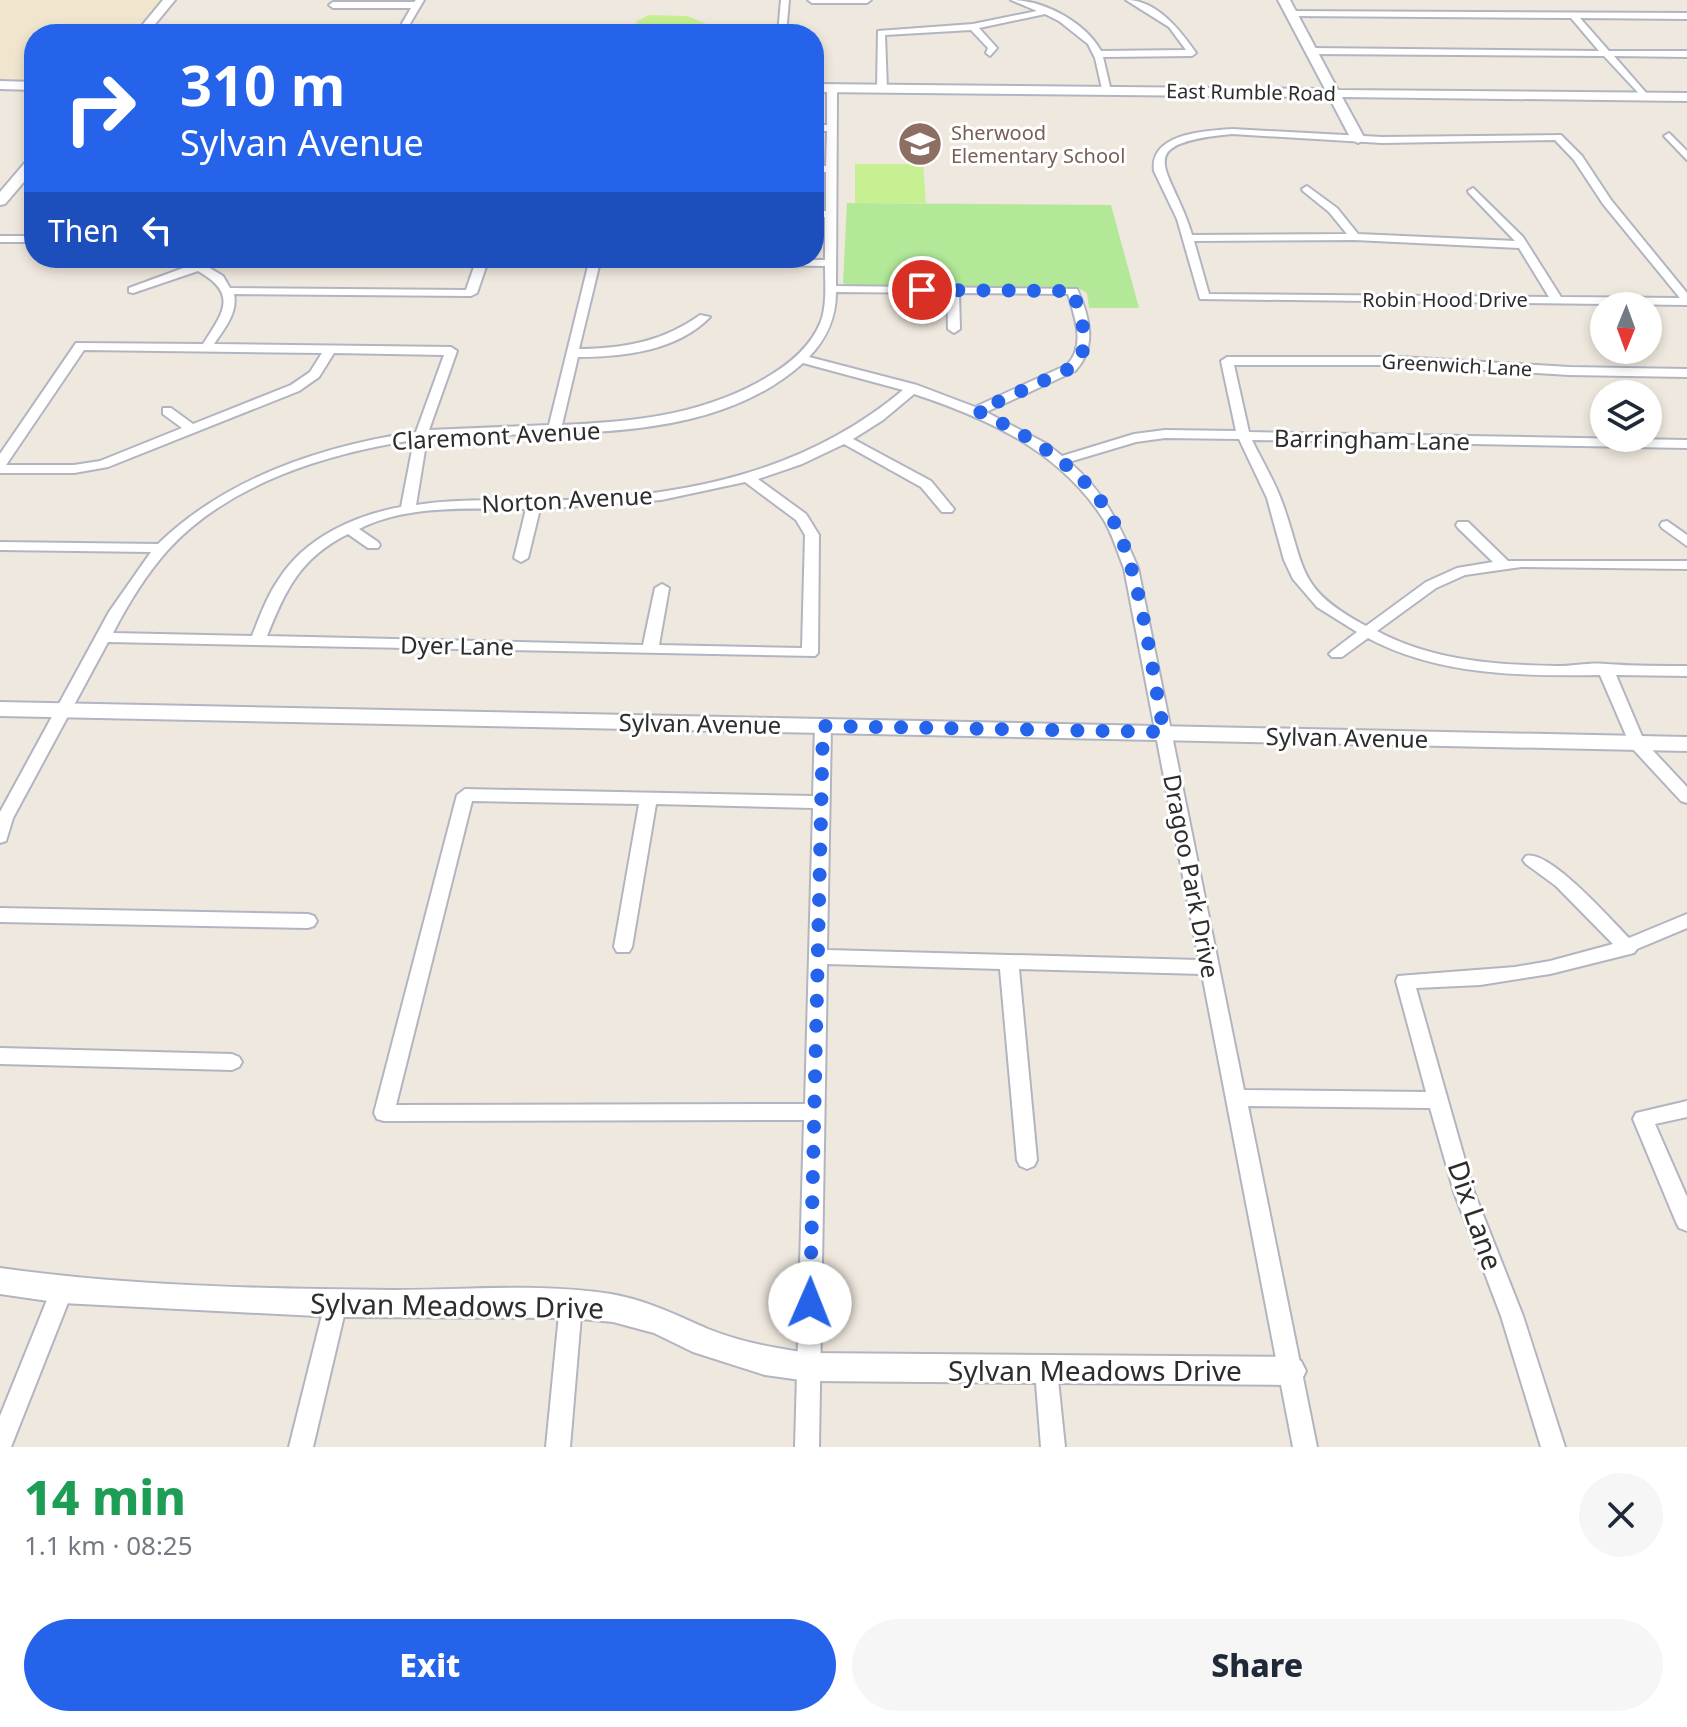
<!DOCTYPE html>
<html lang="en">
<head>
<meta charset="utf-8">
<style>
  body { margin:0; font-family:"Noto Sans",sans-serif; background:#f6f6f7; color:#1f2937; height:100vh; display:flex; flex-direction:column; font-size:30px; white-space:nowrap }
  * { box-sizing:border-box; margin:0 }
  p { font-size:26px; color:#747a83 }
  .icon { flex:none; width:44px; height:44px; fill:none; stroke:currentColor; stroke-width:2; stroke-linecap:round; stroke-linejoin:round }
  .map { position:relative; height:1447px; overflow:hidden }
  .panel { display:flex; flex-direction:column; background:#fff; flex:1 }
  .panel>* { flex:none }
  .guide { position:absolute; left:24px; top:24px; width:800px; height:244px; border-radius:32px; box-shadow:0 4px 12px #0003; background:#2563eb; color:#fff; overflow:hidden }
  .needle { width:52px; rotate:181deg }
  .buttons { position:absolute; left:1590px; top:292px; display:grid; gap:16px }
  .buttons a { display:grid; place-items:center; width:72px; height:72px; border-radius:50%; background:#fff; box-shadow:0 4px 12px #0003; font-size:40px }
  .pin { position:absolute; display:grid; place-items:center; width:68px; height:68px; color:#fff; margin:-34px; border:4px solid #fff; border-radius:50%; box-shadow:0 2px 8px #0007 }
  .me { position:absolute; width:88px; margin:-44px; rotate:1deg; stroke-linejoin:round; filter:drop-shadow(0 0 6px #0008) }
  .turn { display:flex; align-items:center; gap:28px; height:168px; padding:0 24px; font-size:36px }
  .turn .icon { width:104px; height:104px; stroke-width:2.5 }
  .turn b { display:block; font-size:56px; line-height:68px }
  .then { display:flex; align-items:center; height:76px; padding:0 24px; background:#0003; gap:16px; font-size:30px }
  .round { display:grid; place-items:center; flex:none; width:84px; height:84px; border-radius:42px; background:#f6f6f7 }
  .summary { display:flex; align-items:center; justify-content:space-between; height:136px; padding:0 24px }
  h1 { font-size:48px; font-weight:800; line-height:60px; color:#1e9e55 }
  .primary-button { display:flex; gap:16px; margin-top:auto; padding:16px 24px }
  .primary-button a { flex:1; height:92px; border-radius:48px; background:#2563eb; color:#fff; font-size:32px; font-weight:800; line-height:92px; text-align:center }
  .primary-button a+a { background:#f6f6f7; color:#1f2937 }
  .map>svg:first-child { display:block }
</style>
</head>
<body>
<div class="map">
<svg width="1687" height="1447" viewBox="0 0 1687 1447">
  <rect width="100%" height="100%" fill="#efe8de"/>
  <path fill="#f1e6cd" d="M0 0H165L134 34H34V82H0Z"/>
  <path fill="#b2e898" d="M847 203 1111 205 1139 308H1089L1087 293 1076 287 850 286 843 283Z"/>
  <path fill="#c7f093" d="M649 15 688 16 706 24 704 31 698 34H647L635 22Z
    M855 164H923L926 203H855Z"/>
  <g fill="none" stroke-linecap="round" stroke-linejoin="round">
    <g stroke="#b2b5c1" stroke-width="4">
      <path id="street" d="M416 0H424L404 34H396L411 8H333L329 5 333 2H414Z
        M781 0H789L786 34H778Z
        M808 0H871L867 3H812Z
        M1011 0C1044 0 1085 22 1101 51L1186 50 1169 27 1126 0C1157 0 1180 30 1196 53L1192 56 1103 57 1111 91 1103 93 1095 58 1088 44 1059 21 1045 14 979 28 997 48 990 56 986 53 988 48 971 30 885 35 887 89 882 92 877 89 878 31 973 24 1037 11Z
        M1288 11 1687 13V19L1580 18 1609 51H1687V57L1614 56 1648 95V99L1645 100 1604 56 1312 54 1308 51 1312 48 1599 51 1571 18 1291 16 1288 15Z
        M316 29 319 30V34H311Z
        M832 85 837 88 836 286 1077 289C1089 315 1098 347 1075 371L986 412 1047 444 1062 456 1134 434 1165 430 1236 431 1221 361 1227 357H1401L1569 367 1687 369V377L1569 375 1401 365H1234L1249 432 1687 440V448L1252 440C1262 461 1274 480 1282 502 1306 568 1295 588 1366 626L1426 582 1457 568 1493 562 1458 528 1456 525 1458 522H1468L1508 561H1687V569L1521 567 1465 575 1436 588 1377 631C1433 661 1496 665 1558 666 1573 666 1593 662 1607 664 1633 666 1660 666 1687 666V676L1616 675 1644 741 1687 787V803L1681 801 1631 747 1600 675C1522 676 1439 676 1368 638L1342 657H1332L1329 654 1332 651 1357 632 1317 607 1293 579 1284 560 1267 498 1239 439 1165 438 1136 442 1069 462C1105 492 1120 526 1138 568L1244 1090 1426 1092 1396 981 1398 976 1515 967 1550 961 1613 944 1556 886 1526 864 1523 860 1526 856C1549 849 1611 920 1629 938L1687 914V928L1637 949 1634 953 1550 974 1480 985 1416 988 1474 1192 1523 1316 1565 1447H1541L1501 1316 1454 1192 1430 1108 1248 1106 1317 1447H1293L1202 974 1019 969 1037 1160 1034 1166 1027 1169 1020 1166 1017 1160 1000 969 827 964 819 1447H795L804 1120 384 1121 377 1119 374 1113 457 795 465 789 813 796 815 726 823 721 831 726 827 950 1199 960 1124 568C1117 551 1112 532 1102 517 1058 450 987 418 914 394L883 420 853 439 931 481 954 509 952 512H942L921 487 844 444 802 464 758 479 806 514 819 535 818 653 815 656 108 642 13 818 6 841 0 843V812L109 612 151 552 0 550V542L158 544C227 477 322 446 416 432L444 355 334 353 319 377 299 391 108 467 74 473H0V454L76 343 203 344C223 313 239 294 198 271L133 293 129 292V288L189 266 176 258H190L199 263 213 258H230L208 267 223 276 230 288 466 290 477 258H489L477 293 471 296 234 294C238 313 224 329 214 344L451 347 457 351 429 430 549 425 590 258 825 260V217H814V211H826V172H814V166H826L827 131H814V125H827V88ZM600 262 825 266C825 284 827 304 821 321 810 350 783 369 757 383 695 416 631 422 562 425L578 357C623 357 677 351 710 317L700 315C664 341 624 349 579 349ZM836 292 947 293 948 329 954 333 960 329 959 293 1068 294C1075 318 1086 345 1067 365L975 407 917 385 809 357C827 338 836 318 836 292ZM84 350 322 353 310 372 291 385 193 424 171 408H163V414L182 428 100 461 74 465H6ZM803 363 903 390C808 470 690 496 568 500 517 502 466 497 416 505L427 438C547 428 705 451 803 363ZM414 440 401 507C355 515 305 538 279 579 267 596 260 616 252 636L113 633C128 604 145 576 167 551 227 484 327 453 414 440ZM745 482 796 520 805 535 802 648 659 645 669 588 662 584 655 588 643 645 267 636C286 589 300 558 348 534L368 548H378L380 545 378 542 359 529C408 504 473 509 526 509L514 558 521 562 528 558 540 509 661 500ZM472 801 639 804 614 947 617 952H629L632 947 656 804 813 808 805 1104 396 1105Z
        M1232 129 1382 137 1561 135 1582 156 1611 200 1687 293V305L1200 299 1177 219 1154 171C1149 133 1206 131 1232 129ZM1232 134 1382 143 1555 140 1574 160 1603 204 1680 298 1561 297 1523 237 1473 188 1468 191 1469 193 1515 241 1358 234 1337 208 1307 186 1302 189 1303 191 1329 212 1347 234 1192 235C1173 169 1125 144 1232 134ZM1355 240 1519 248 1549 297 1209 294 1194 241Z
        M1669 133 1687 151V160L1664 136Z
        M0 236H34V242H0Z
        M1667 521 1687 535V546L1662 528 1660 525 1662 522Z
        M0 908 308 914 314 916 317 921 314 926 308 928 0 922Z
        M0 1048 232 1054 239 1057 242 1062 239 1067 232 1070 0 1064Z
        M1687 1101V1117L1655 1124 1687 1197V1231L1679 1228 1676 1222 1633 1119 1636 1113Z
        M62 1280 70 1283 73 1290 11 1447H0V1416L51 1290 54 1283Z
        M336 1293 344 1296 347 1303 313 1447H289L325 1303 328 1296Z
        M571 1294 579 1297 582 1304 570 1447H546L560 1304 563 1297Z
        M1046 1360 1054 1363 1057 1370 1065 1447H1041L1035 1370 1038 1363Z"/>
    </g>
    <g stroke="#b2b5c1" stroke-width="4">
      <path id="secondary" d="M163 0H175L147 34H135Z
        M1278 0H1290L1338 90 1687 93V101L1342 97 1365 139 1358 143 1351 139 1329 97 814 92V84L1325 89Z
        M0 81 34 82V90L0 89Z
        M34 157V170L5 204 0 205V192L29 158Z
        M0 702 1687 737V751L0 716Z
        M0 1268C126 1286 266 1289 393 1290 465 1290 541 1283 611 1294 646 1300 676 1315 708 1329 740 1342 774 1348 808 1353L1290 1357 1301 1361 1306 1371 1301 1381 1290 1385 808 1381 765 1375 693 1352 654 1333 613 1322 571 1318 336 1317 62 1303 0 1294Z"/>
    </g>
    <use href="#street" fill="#fff" fill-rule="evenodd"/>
    <use href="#secondary" fill="#fff" fill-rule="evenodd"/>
  </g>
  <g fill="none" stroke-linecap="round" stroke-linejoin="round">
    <path stroke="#2563eb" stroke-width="14" stroke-dasharray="0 25.2" d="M810 1303 823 726 1164 732C1151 669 1140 558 1105 507 1074 462 1025 434 978 411L1071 368C1095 350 1080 316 1073 291L922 290"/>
  </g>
  <defs>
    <g id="school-disc" transform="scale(2.3)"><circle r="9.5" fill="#8d6e63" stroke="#fff"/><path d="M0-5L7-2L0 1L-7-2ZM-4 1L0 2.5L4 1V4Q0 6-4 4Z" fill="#fff"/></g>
  </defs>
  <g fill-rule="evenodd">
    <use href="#school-disc" x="920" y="144"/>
  </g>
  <g text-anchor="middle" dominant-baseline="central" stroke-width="6" stroke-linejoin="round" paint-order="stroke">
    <g font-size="20" fill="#2d2d2d" stroke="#fff">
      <text transform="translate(1251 92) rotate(1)">East Rumble Road</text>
      <text x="1445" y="299">Robin Hood Drive</text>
      <text transform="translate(1457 365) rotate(3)">Greenwich Lane</text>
    </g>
    <g font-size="20" fill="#785e54" stroke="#fff" text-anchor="start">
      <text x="951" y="132">Sherwood<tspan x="951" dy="23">Elementary School</tspan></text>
    </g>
    <g font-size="24" fill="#2d2d2d" stroke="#fff">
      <text transform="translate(496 435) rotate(-3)">Claremont Avenue</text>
      <text transform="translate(1372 439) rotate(1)">Barringham Lane</text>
      <text transform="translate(567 499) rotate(-3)">Norton Avenue</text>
      <text transform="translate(457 645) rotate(1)">Dyer Lane</text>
      <text transform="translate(700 723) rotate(1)">Sylvan Avenue</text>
      <text transform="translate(1347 737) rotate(1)">Sylvan Avenue</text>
      <text transform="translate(1192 876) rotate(79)">Dragoo Park Drive</text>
    </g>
    <g font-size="28" fill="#2d2d2d" stroke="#fff">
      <text transform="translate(1476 1215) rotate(71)">Dix Lane</text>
      <text transform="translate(457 1305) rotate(1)">Sylvan Meadows Drive</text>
      <text x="1095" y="1370">Sylvan Meadows Drive</text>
    </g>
  </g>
</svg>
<div class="buttons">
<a><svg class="needle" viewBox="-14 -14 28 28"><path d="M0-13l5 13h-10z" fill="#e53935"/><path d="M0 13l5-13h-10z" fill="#747a83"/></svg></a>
<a><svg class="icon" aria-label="layers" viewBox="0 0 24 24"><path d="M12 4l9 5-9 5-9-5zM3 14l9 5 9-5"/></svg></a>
</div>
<div class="pin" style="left:922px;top:290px;background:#d93025"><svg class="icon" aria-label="arrive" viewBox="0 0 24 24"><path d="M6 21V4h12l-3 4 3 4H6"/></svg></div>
<svg class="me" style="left:810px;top:1303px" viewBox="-20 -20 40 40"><circle r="19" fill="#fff"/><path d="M0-13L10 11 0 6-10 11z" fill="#2563eb"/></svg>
<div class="guide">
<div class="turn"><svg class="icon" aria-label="right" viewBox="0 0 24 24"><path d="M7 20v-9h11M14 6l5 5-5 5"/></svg><div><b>310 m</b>Sylvan Avenue</div></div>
<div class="then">Then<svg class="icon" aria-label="left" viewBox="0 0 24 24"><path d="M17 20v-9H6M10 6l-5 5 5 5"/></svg></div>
</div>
</div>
<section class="panel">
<div class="summary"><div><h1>14 min</h1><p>1.1 km · 08:25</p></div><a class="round"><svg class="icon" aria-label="close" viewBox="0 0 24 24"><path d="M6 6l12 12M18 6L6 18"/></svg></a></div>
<div class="primary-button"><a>Exit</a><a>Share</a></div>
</section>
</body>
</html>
